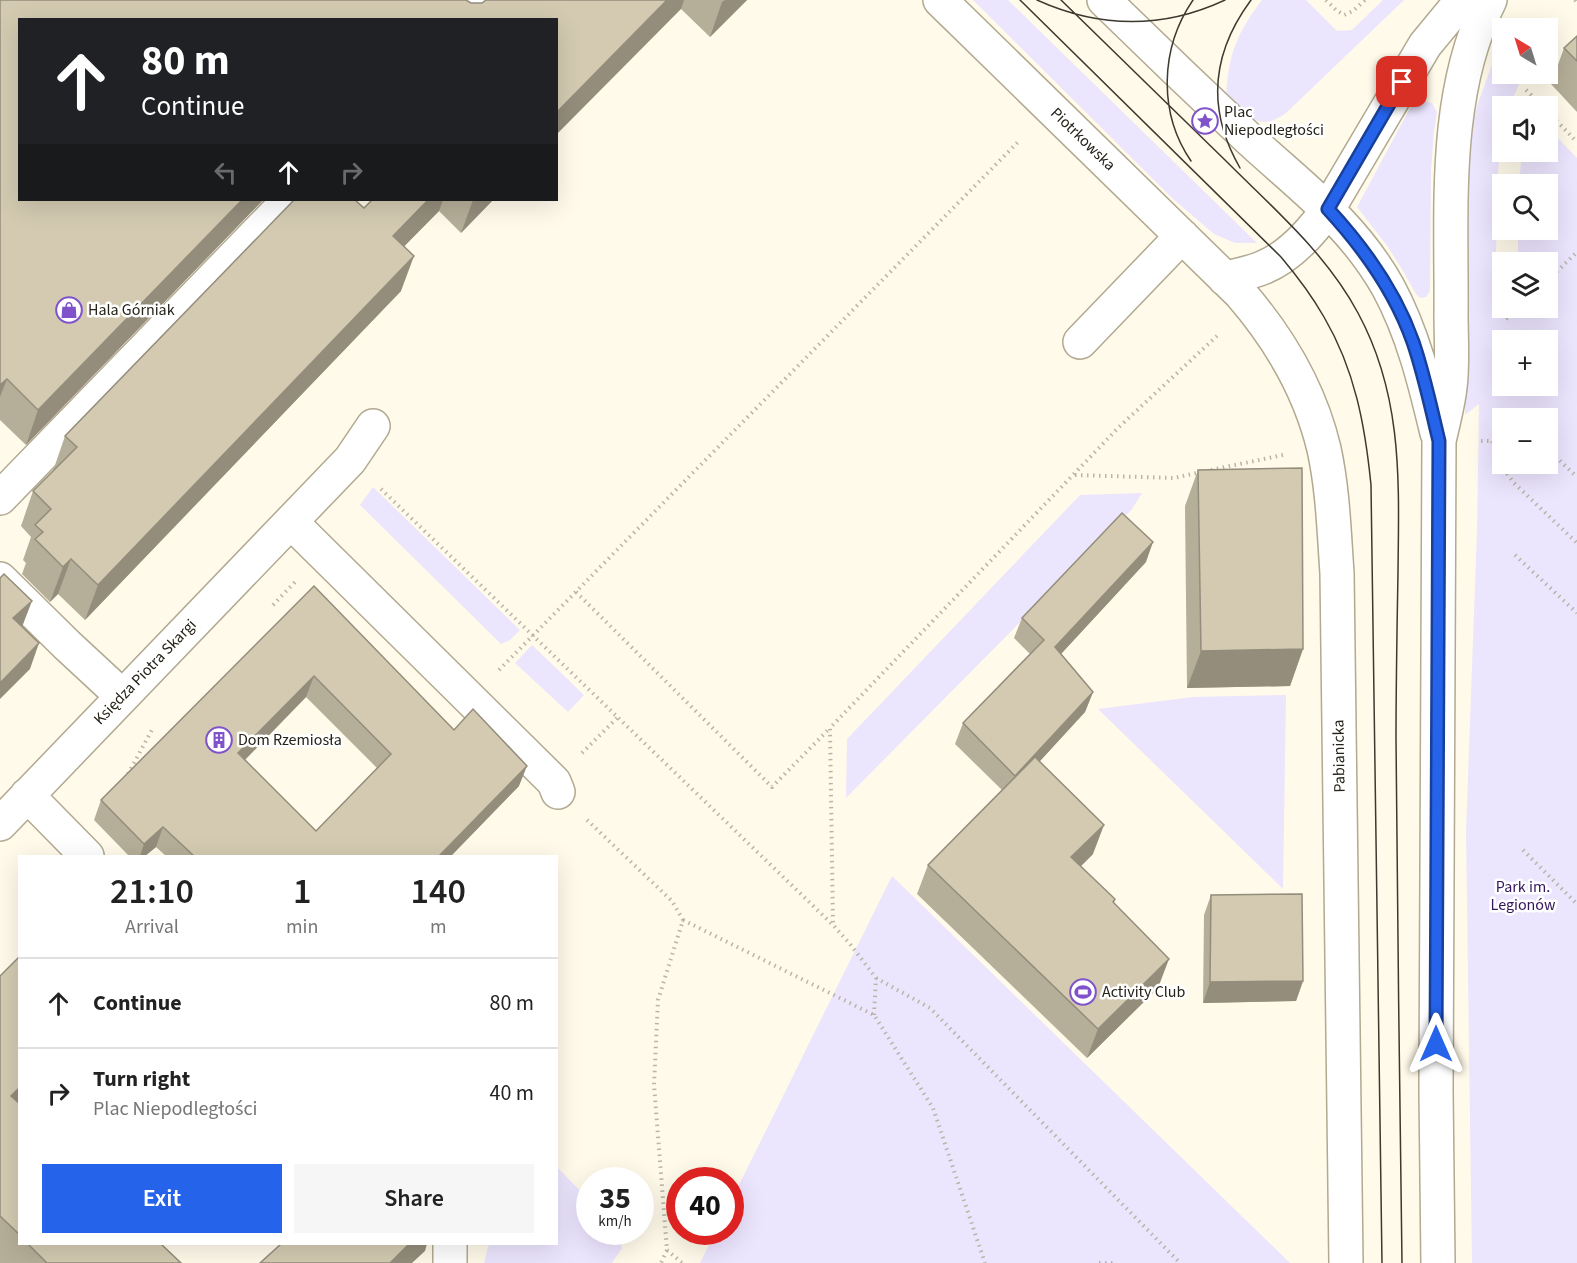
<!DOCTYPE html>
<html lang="en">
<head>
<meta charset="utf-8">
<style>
  body { margin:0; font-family:"Source Sans 3",sans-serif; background:#f6f6f6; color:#222; height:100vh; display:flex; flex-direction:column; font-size:22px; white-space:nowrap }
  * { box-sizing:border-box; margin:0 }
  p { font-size:20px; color:#767676 }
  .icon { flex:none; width:33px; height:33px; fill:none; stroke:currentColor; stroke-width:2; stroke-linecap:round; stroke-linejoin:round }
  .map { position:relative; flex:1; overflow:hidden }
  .side { position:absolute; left:18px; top:855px; width:540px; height:390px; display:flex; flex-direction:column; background:#fff; border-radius:0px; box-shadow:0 6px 24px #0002 }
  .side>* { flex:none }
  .banner { position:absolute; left:18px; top:18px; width:540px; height:183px; border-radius:0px; box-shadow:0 6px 24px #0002; background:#202124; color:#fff; overflow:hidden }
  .needle { width:39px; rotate:322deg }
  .controls { position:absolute; left:1492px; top:18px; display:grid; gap:12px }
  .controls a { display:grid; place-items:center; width:66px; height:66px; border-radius:0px; background:#fff; box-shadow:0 6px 24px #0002; font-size:30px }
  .speed { position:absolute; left:576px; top:1167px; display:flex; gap:12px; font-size:30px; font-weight:700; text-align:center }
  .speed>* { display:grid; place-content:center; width:78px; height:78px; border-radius:50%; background:#fff; box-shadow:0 6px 24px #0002; line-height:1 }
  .speed small { font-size:15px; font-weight:400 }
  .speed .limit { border:9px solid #d22; background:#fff; color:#111 }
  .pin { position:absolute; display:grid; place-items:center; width:51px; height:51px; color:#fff; margin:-26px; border-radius:12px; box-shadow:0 3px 9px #0006 }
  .me { position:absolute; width:66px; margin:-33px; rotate:0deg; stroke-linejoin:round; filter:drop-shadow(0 0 4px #0008) }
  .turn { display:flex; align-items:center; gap:21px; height:126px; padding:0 24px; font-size:27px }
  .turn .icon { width:78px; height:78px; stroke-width:2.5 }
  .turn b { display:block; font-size:42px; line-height:51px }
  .lanes { display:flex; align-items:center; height:57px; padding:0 24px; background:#0003; justify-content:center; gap:30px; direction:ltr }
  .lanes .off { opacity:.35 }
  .eta { display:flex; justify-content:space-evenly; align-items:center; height:102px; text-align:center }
  .eta b { font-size:36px; font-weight:600; line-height:42px }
  .button { display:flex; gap:12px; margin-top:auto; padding:12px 24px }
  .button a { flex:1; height:69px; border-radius:0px; background:#2563eb; color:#fff; font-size:24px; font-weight:600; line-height:69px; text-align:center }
  .button a+a { background:#f6f6f6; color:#222 }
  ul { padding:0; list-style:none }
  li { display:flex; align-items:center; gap:18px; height:90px; padding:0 24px; border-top:2px solid #e0e0e0 }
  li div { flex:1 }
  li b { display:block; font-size:22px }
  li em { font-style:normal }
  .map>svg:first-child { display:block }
</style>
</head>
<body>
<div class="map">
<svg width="1577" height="1263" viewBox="0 0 1577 1263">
  <rect width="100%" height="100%" fill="#fffaea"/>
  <path fill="#ece5fe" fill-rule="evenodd" d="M973 0H1008L1257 243H1235L1214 234 1173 199Z
    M1262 0H1306L1337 31 1352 30 1383 0H1404L1286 113C1260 133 1245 115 1226 97 1228 55 1237 33 1262 0Z
    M1497 51 1503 56V74H1523L1510 106H1503C1503 130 1499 153 1498 176 1496 221 1496 267 1496 312L1503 305V308H1548V262H1518V230H1548V184H1519L1522 152H1548V128L1577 158V1263H1472L1466 832 1477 530 1479 404 1465 415 1468 164 1470 132 1478 103ZM1503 340H1548V386H1503ZM1503 418H1548V464H1503Z
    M1424 101 1432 103 1437 112 1434 131 1431 170 1430 291 1426 297 1420 298 1416 294 1403 271 1388 247 1357 207 1410 108 1416 103Z
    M373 487 520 630 510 640 501 644 360 505Z
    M1142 493 1132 509 846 798 847 739 1080 495Z
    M532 645 584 695 568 712 515 663Z
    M1286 695 1283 889 1098 709 1193 697Z
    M892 876 1290 1263H700L715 1232H730L731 1201Z
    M557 1167 589 1200 590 1232H617L622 1248 612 1263H484L489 1244H556Z"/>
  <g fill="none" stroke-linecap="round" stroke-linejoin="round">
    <g stroke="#b1a990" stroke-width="36">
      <path id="minor" d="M940 0 1240 293C1279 338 1310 390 1324 449 1333 490 1334 532 1337 573L1346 1263
        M1104 0C1152 47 1200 93 1249 139 1301 187 1352 223 1388 287 1413 333 1425 383 1437 433
        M463 20 482 0
        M1225 279C1237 275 1250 273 1262 268 1290 257 1311 233 1328 209L1425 45 1462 0
        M1080 342 1182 236
        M0 498 289 200
        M291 522 554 782 558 792
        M0 579 67 645 122 696
        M27 795 87 856
        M0 824 350 460 373 426
        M450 1263V1244
        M1438 1263 1436 1091 1439 441C1443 423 1448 405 1450 387 1453 364 1451 337 1451 314 1452 210 1442 95 1490 0"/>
    </g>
    <path stroke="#b9b5a7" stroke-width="4" stroke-dasharray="1.5 4.5" stroke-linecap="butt" d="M1326 0 1336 10 1344 15 1353 11 1365 0
      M1575 0 1577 3
      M1526 90 1543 106
      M1548 112 1577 142
      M1548 280 1577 252
      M1506 319 1519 308
      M1481 441H1492L1503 436
      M1492 441 1505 471 1514 483 1577 543
      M1548 447 1557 458 1577 477
      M1211 470 1283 455
      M1075 475 1174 478 1201 472
      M381 489 833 925
      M1515 555 1577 613
      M576 592 772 787 829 729
      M273 605 295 582
      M499 670 1018 142
      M582 753 618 717
      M128 774 153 728
      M587 820 672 901 683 920 658 1000 654 1085 667 1250 661 1263
      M1523 850 1577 904
      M683 920 874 1015 933 1108 985 1263
      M876 978 930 1008 1180 1263
      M874 1015 876 978 850 944 833 925 830 728 1119 427 1218 335
      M667 1250 682 1263
      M1099 1263H1117"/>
    <use href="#minor" stroke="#fff" stroke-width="33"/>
    <path stroke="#3c392f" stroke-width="1.5" d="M1020 0 1281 257C1297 276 1312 296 1324 317 1355 370 1365 425 1371 485L1382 1263
      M1037 0C1099 28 1163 29 1225 0
      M1061 0C1116 53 1171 107 1226 161 1273 208 1326 253 1358 313 1403 396 1399 481 1398 572 1397 628 1396 684 1396 739 1397 914 1400 1088 1402 1263
      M1191 161C1158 113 1160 48 1193 0
      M1240 168C1206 109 1211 54 1251 0"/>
  </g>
  <path fill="#b5ae98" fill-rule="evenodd" d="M0 0 471 3H482L486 0H747L710 37 681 9 556 20H20L263 200 26 445 0 420Z
    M1577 36V112L1551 84 1564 48Z
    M372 200H493L461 233 439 211 404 246 401 291 85 620 58 594 50 602 22 574 26 563 23 560 31 537 21 526 33 491 53 471 65 436 364 208Z
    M1198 470 1303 649 1290 686 1187 688 1185 506Z
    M1146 562 1061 654 1093 692 1085 712 1039 762 1093 854 1081 866 1115 899 1114 902 1158 988 1087 1058 917 894 928 865 1002 790 955 744 963 723 1030 654 1014 638 1022 618Z
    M314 586 454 730 519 786 451 856H166L156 847 145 856H129L94 820 101 800ZM306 697 377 768 316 831 245 760Z
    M1211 895 1303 981 1296 1001 1203 1003 1204 915Z
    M20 956V1244H161L181 1263H0V976Z"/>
  <path fill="#948d7c" d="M667 0H684L681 9 556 135V113Z
    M725 0H747L710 37 722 2Z
    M242 200H263L26 445 38 410Z
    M428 200H443L439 211 380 271 393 236Z
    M473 200H493L461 233Z
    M414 256 401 291 85 620 98 585Z
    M7 379 0 397V385Z
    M1153 542 1146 562 1048 668 1055 647Z
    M71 559 58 594 50 602 63 567Z
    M32 601 22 627 13 618Z
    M39 643 30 669 0 699V683Z
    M1303 649 1290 686 1187 688 1201 651Z
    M314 676 306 697 231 774 238 753Z
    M1093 692 1085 712 1008 796 1015 776Z
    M527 766 519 786 451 856H439Z
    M1104 825 1093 854 1061 886 1071 857Z
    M163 827 156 847 145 856H140L144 844Z
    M1169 959 1158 988 1087 1058 1098 1029Z
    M1303 981 1296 1001 1203 1003 1210 982Z
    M20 1087V1110L11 1096Z
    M409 1244H427L425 1251 412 1263H390Z"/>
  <path fill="#d3cab1" stroke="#948d7c" stroke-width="1.5" fill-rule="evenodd" d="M0 0H466L471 3H482L486 0H667L556 113V20H20V200H242L38 410 7 379 0 385Z
    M1577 36V61L1564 48Z
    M294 200H355L364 208 372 200H428L393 236 414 256 98 585 71 559 63 567 35 539 43 532 35 525 51 509 33 491 77 447 65 436Z
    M1302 468 1303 649 1201 651 1198 470Z
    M1122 513 1153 542 1055 647 1093 692 1015 776 963 723 1044 640 1022 618Z
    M4 574 32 601 13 618 39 643 0 683V578Z
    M314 586 454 730 473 709 527 766 439 856H194L163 827 144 844 101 800ZM314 676 391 754 316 831 238 753Z
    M1035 757 1104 825 1071 857 1115 899 1113 902 1169 959 1098 1029 928 865Z
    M1302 894 1303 981 1210 982 1211 895Z
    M20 956V1087L11 1096 20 1104V1235L0 1216V976Z
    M28 1244H161L181 1263H47Z
    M281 1244H409L390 1263H260Z"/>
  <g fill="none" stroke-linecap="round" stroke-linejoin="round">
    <g stroke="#184099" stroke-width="15">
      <path id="route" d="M1402 82 1328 209C1364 248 1395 291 1413 342 1424 374 1431 408 1439 441L1436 1044"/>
    </g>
    <use href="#route" stroke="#2563eb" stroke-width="10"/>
  </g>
  <defs>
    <g id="sight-ring" transform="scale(1.35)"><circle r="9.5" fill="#fff" stroke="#8053cb" stroke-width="1.5"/><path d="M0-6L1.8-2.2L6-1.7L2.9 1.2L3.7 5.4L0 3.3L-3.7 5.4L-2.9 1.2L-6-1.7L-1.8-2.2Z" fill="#8053cb"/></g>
    <g id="shop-ring" transform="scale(1.35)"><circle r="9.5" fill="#fff" stroke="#8053cb" stroke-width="1.5"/><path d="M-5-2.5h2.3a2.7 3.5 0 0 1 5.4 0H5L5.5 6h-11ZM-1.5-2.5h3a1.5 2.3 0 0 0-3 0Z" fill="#8053cb"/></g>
    <g id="building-ring" transform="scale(1.35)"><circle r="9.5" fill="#fff" stroke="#8053cb" stroke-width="1.5"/><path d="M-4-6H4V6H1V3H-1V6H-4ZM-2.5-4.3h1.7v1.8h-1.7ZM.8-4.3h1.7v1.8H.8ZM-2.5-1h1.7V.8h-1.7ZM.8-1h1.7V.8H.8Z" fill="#8053cb"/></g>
    <g id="stadium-ring" transform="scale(1.35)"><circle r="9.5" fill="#fff" stroke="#8053cb" stroke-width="1.5"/><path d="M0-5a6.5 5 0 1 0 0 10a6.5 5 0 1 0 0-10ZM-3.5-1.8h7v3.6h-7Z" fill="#8053cb"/></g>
  </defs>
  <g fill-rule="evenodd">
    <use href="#sight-ring" x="1205" y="121"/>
    <use href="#shop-ring" x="69" y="310"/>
    <use href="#building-ring" x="219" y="740"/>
    <use href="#stadium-ring" x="1083" y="992"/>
  </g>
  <g text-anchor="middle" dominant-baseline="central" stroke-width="5" stroke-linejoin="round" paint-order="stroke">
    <g font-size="16" fill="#252218" stroke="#fff" text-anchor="start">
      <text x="1224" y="112">Plac<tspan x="1224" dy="18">Niepodległości</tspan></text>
      <text x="88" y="310">Hala Górniak</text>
      <text x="238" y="740">Dom Rzemiosła</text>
      <text x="1102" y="992">Activity Club</text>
    </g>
    <g font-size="16" fill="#252218" stroke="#fff">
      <text transform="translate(1083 139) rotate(44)">Piotrkowska</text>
      <text transform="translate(145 672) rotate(-46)">Księdza Piotra Skargi</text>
      <text transform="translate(1339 756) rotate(-91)">Pabianicka</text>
    </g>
    <g font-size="16" fill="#33165c" stroke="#fff">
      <text x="1523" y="887">Park im.<tspan x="1523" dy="18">Legionów</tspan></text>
    </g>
  </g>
</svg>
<div class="controls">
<a><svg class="needle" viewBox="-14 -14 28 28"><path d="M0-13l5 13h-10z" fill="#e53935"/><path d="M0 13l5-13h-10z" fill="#767676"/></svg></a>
<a><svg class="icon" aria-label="sound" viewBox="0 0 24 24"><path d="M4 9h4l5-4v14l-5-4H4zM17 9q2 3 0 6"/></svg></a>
<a><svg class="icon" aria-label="search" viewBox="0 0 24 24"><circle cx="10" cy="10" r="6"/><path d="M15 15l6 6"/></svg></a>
<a><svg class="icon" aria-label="layers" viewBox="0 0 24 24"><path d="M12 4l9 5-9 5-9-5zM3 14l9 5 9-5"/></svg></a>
<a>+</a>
<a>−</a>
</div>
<div class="speed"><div>35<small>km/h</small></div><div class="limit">40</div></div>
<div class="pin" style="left:1402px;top:82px;background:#d93025"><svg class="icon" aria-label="arrive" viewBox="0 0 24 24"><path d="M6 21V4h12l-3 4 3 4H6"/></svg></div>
<svg class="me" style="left:1436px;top:1044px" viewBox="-20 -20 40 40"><path d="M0-17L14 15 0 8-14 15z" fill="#2563eb" stroke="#fff" stroke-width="4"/></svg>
<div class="banner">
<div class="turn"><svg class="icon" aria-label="ahead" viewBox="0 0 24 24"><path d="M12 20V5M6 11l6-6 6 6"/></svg><div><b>80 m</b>Continue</div></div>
<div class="lanes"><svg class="icon off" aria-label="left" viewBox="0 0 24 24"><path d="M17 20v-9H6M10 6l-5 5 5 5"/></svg><svg class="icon" aria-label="ahead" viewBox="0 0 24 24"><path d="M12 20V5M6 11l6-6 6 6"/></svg><svg class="icon off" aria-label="right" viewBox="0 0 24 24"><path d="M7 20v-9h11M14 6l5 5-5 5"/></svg></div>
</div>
<section class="side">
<div class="eta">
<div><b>21:10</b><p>Arrival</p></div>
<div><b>1</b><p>min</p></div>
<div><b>140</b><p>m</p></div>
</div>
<ul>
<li><svg class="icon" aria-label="ahead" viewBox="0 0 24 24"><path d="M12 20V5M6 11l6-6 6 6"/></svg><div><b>Continue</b></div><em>80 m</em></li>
<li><svg class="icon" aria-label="right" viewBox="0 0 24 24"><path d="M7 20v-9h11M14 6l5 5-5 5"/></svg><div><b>Turn right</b><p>Plac Niepodległości</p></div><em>40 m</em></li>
</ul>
<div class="button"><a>Exit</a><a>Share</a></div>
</section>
</div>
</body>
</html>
